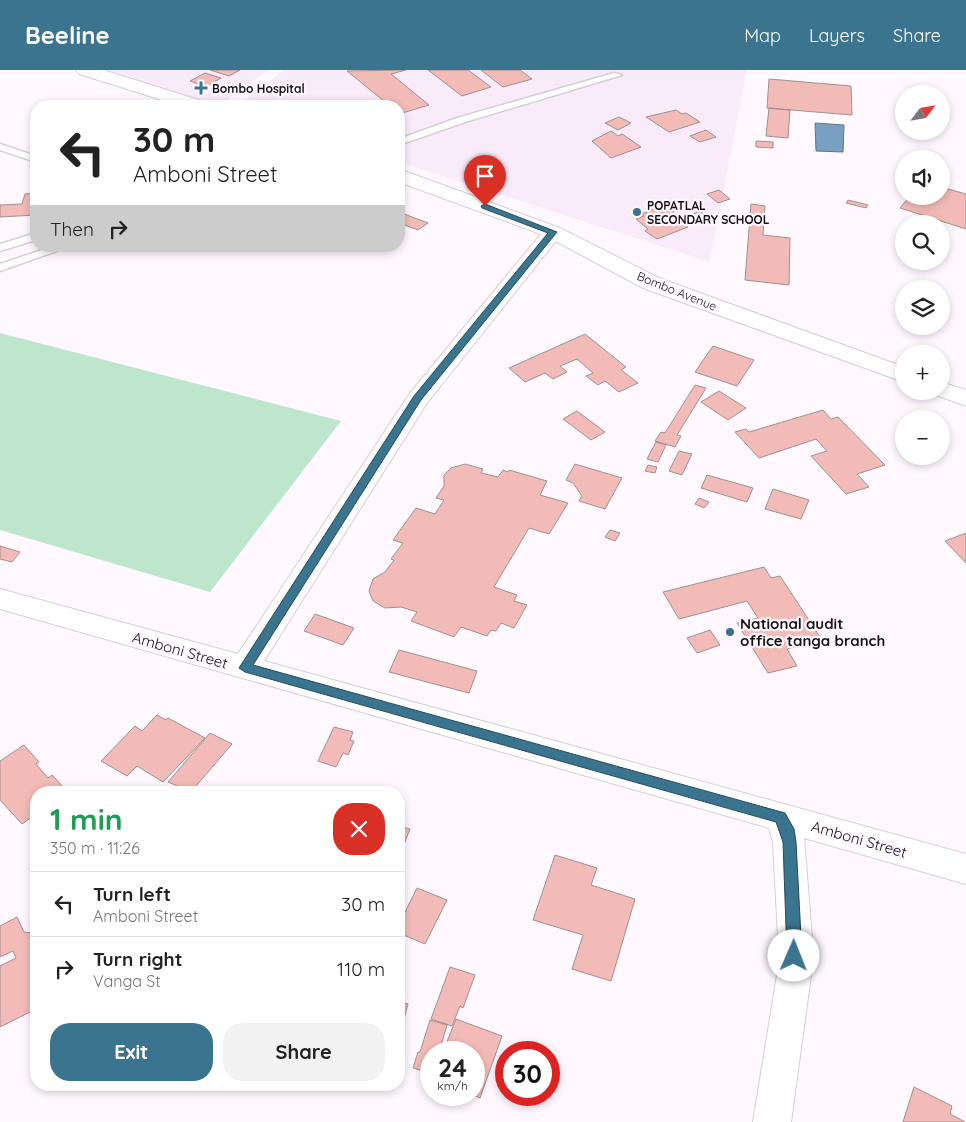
<!DOCTYPE html>
<html lang="en">
<head>
<meta charset="utf-8">
<style>
  body { margin:0; font-family:Quicksand,sans-serif; background:#f2f2f2; color:#222; height:100vh; display:flex; flex-direction:column; font-size:19px; white-space:nowrap }
  * { box-sizing:border-box; margin:0 }
  p { font-size:16px; color:#767676 }
  .icon { flex:none; width:28px; height:28px; fill:none; stroke:currentColor; stroke-width:2; stroke-linecap:round; stroke-linejoin:round }
  .map { position:relative; flex:1; overflow:hidden }
  .side { position:absolute; left:30px; top:716px; width:375px; height:305px; display:flex; flex-direction:column; background:#fff; border-radius:20px; box-shadow:0 2px 8px #0003 }
  .side>* { flex:none }
  .banner { position:absolute; left:30px; top:30px; width:375px; height:152px; border-radius:20px; box-shadow:0 2px 8px #0003; background:#fff; color:#222; overflow:hidden }
  .needle { width:32px; rotate:59deg }
  .buttons { position:absolute; left:895px; top:15px; display:grid; gap:10px }
  .buttons a { display:grid; place-items:center; width:55px; height:55px; border-radius:50%; background:#fff; box-shadow:0 2px 8px #0003; font-size:25px }
  .speed { position:absolute; left:420px; top:971px; display:flex; gap:10px; font-size:25px; font-weight:700; text-align:center }
  .speed>* { display:grid; place-content:center; width:65px; height:65px; border-radius:50%; background:#fff; box-shadow:0 2px 8px #0003; line-height:1 }
  .speed small { font-size:12px; font-weight:400 }
  .speed .limit { border:8px solid #d22; background:#fff; color:#111 }
  .pin { position:absolute; display:grid; place-items:center; width:42px; height:42px; color:#fff; margin:-51px -21px; border-radius:50% 50% 50% 0; rotate:-45deg; box-shadow:0 0 5px #0007 }
  .pin .icon { rotate:45deg }
  .me { position:absolute; width:55px; margin:-28px; rotate:1deg; stroke-linejoin:round; filter:drop-shadow(0 0 4px #0008) }
  .turn { display:flex; align-items:center; gap:18px; height:105px; padding:0 20px; font-size:22px }
  .turn .icon { width:65px; height:65px; stroke-width:2.5 }
  .turn b { display:block; font-size:35px; line-height:42px }
  .then { display:flex; align-items:center; height:48px; padding:0 20px; background:#0003; gap:10px; font-size:19px }
  .round { display:grid; place-items:center; flex:none; width:52px; height:52px; border-radius:20px; background:#f2f2f2 }
  .summary { display:flex; align-items:center; justify-content:space-between; height:85px; padding:0 20px }
  h1 { font-size:30px; font-weight:700; line-height:38px; color:#1e9e55 }
  .button { display:flex; gap:10px; margin-top:auto; padding:10px 20px }
  .button a { flex:1; height:58px; border-radius:20px; background:#3b748e; color:#fff; font-size:20px; font-weight:700; line-height:58px; text-align:center }
  .button a+a { background:#f2f2f2; color:#222 }
  ul { padding:0; list-style:none }
  li { display:flex; align-items:center; gap:15px; height:65px; padding:0 20px; border-top:1px solid #e0e0e0 }
  li div { flex:1 }
  li b { display:block; font-size:19px }
  li em { font-style:normal }
  header { display:flex; align-items:center; gap:30px; box-sizing:border-box; height:70px; padding:0 25px; background:#3b748e; color:#fff }
  header strong { font-size:24px }
  nav { display:flex; gap:28px; margin-inline-start:auto; font-size:18px }
  .map>svg:first-child { display:block }
</style>
</head>
<body>
<header>
<strong>Beeline</strong>
<nav><a>Map</a><a>Layers</a><a>Share</a></nav>
</header>
<div class="map">
<svg width="966" height="1052" viewBox="0 0 966 1052">
  <rect width="100%" height="100%" fill="#fff9ff"/>
  <path fill="#faebfb" d="M105 0H268L218 36Z
    M284 0H747L710 192 399 92V36H237Z"/>
  <path fill="#bee6cc" d="M0 263 341 351 210 522 0 460Z"/>
  <path fill="#79a0c1" stroke="#5b768e" d="M815 53 844 55 843 82 816 81Z"/>
  <path fill="#f2bbb7" stroke="#9f9190" d="M210 0H240L229 6Z
    M406 0 391 4 429 35 399 44V36H390L347 1Z
    M428 0H468L491 17 462 26Z
    M481 0H520L532 9 503 17Z
    M205 3 221 8 206 17 190 11Z
    M769 9 851 16 852 45 767 38Z
    M769 38 790 40 788 68 766 66Z
    M676 40 682 44 686 43 700 52 669 62 646 47Z
    M619 47 631 53 618 60 605 53Z
    M706 60 716 67 700 72 690 66Z
    M611 61 618 66 622 64 641 77 611 88 592 71Z
    M756 71 773 72V78L756 77Z
    M941 117 966 124V159L900 138 910 126H941Z
    M719 120 730 129 718 133 707 124Z
    M36 123V145L0 147V135L22 134 25 124Z
    M848 130 868 135 866 138 846 133Z
    M674 132 684 140 677 142 669 136Z
    M751 134 765 136 763 165 790 168 789 215 745 210Z
    M668 138 674 142 669 146 659 141Z
    M655 139 666 147 671 145 688 157 657 169 645 161 648 159 636 149 644 146 641 144Z
    M699 141 707 146 694 152 687 147Z
    M399 142 428 153 418 160 399 153Z
    M585 264 626 297 621 300 638 313 619 322 605 311 598 315 586 306 593 303 577 289 560 296 567 302 553 309 545 303 525 312 509 298Z
    M713 276 754 290 737 316 695 302Z
    M695 315 706 318 677 365 681 366 675 377 655 371 661 362 665 363Z
    M719 321 746 338 728 350 701 332Z
    M823 340 831 349 838 347 885 395 857 404 869 417 846 424 811 386 827 381 816 369 759 388 735 362 746 359 749 362Z
    M577 341 605 362 591 370 563 349Z
    M656 372 666 375 658 392 647 389Z
    M679 381 692 384 682 405 669 401Z
    M465 394 483 399 481 403 498 407 503 400 508 402 509 400 547 411 540 425 568 433 549 464 529 458 494 517 517 525 514 531 527 535 514 558 501 553 496 561 491 560 487 566 461 557 454 567 411 551 417 542 401 537 385 538 373 531 369 521 373 509 385 502 394 490 391 489 403 473 393 470 416 438 435 444 444 430 436 428 444 416V405L451 398Z
    M575 394 622 408 605 439 579 431 582 426 573 413 566 410Z
    M648 395 657 397 655 403 645 401Z
    M707 405 753 418 747 432 701 418Z
    M773 419 809 430 801 449 765 439Z
    M699 428 709 432 704 438 695 434Z
    M610 460 620 463 615 471 605 467Z
    M966 463V493L945 471Z
    M0 476 20 482 12 492 0 489Z
    M764 497 771 508 780 506 822 570 787 579 797 596 768 603 737 553 758 548 747 531 679 549 663 522Z
    M315 544 354 558 343 575 304 561Z
    M710 560 720 575 697 583 687 568Z
    M399 580 477 601 469 623 389 602Z
    M157 645 166 650 168 648 205 668 163 712 137 696 127 706 101 691 135 656 142 661Z
    M334 657 353 662 350 670 354 671 348 685 343 683 336 697 318 691Z
    M210 663 232 674 191 722 168 712Z
    M24 675 39 692 36 694 48 708 52 705 68 722H36V744L22 754 0 730V691Z
    M399 756 410 759 399 787Z
    M555 785 597 798 591 815 635 829 611 911 572 899 583 865 533 850Z
    M417 818 447 830 425 874 399 863V854Z
    M17 847 24 862 33 863 36 867V939L0 957V896L16 888 13 881 0 887V856Z
    M450 897 475 905 463 938 460 936 452 956 431 949Z
    M399 932 408 934 399 968Z
    M456 949 502 966 480 1028 473 1025 474 982H443Z
    M430 950 447 955 439 982H431L426 1002 413 998 418 982H420Z
    M914 1017 952 1036 950 1044 965 1052H903Z"/>
  <g fill="none" stroke-linecap="round" stroke-linejoin="round">
    <g stroke="#d7ced7" stroke-width="3">
      <path id="service" d="M614 3 622 5 465 52 399 75V69L457 48Z
        M0 74 36 86V92L0 80Z
        M36 163V170L0 181V174Z
        M54 176H71L0 201V194Z"/>
    </g>
    <g stroke="#d7ced7" stroke-width="2">
      <path id="minor" d="M553 156 560 158 563 162 427 333 264 591 966 784V814L804 768 812 867 811 905 791 1052H753L777 905 778 867 773 772 769 758 0 539V519L238 584 410 323 546 158Z"/>
    </g>
    <g stroke="#d7ced7" stroke-width="2">
      <path id="tertiary" d="M76 0H103L205 32 208 36H181L79 4Z
        M399 99 560 158 659 208 904 297V312L643 218 546 166 399 112Z
        M941 312 966 320V336L933 324 931 321H941Z"/>
    </g>
    <use href="#service" fill="#fff" fill-rule="evenodd"/>
    <use href="#minor" fill="#fff" fill-rule="evenodd"/>
    <use href="#tertiary" fill="#fff" fill-rule="evenodd"/>
  </g>
  <path fill="#3b748e" stroke="#264b5c" d="M485 134 557 162 421 330 253 595 785 743 794 759 796 772 802 886 800 891 794 893 789 891 787 886 783 772 776 752 245 602 239 598 414 326 548 163 482 138 481 136Z"/>
  <g fill="#3b748e" stroke="#fff9ff" stroke-width="2">
    <path d="M198.5 10.5h5v5h5v5h-5v5h-5v-5h-5v-5h5z"/>
    <circle cx="637" cy="142" r="5"/>
    <circle cx="730" cy="562" r="5"/>
  </g>
  <g text-anchor="middle" dominant-baseline="central" stroke-width="4.5" stroke-linejoin="round" paint-order="stroke">
    <g font-size="12" font-weight="bold" fill="#161316" stroke="#fff9ff" text-anchor="start">
      <text x="212" y="18">Bombo Hospital</text>
      <text x="647" y="135">POPATLAL<tspan x="647" dy="14">SECONDARY SCHOOL</tspan></text>
    </g>
    <g font-size="12" fill="#161316" stroke="#fff9ff">
      <text transform="translate(677 221) rotate(22)">Bombo Avenue</text>
    </g>
    <g font-size="15" font-weight="bold" fill="#161316" stroke="#fff9ff" text-anchor="start">
      <text x="740" y="553">National audit<tspan x="740" dy="17">office tanga branch</tspan></text>
    </g>
    <g font-size="15" fill="#161316" stroke="#fff9ff">
      <text transform="translate(180 580) rotate(16)">Amboni Street</text>
      <text transform="translate(859 769) rotate(16)">Amboni Street</text>
    </g>
  </g>
</svg>
<div class="buttons">
<a><svg class="needle" viewBox="-14 -14 28 28"><path d="M0-13l5 13h-10z" fill="#e53935"/><path d="M0 13l5-13h-10z" fill="#767676"/></svg></a>
<a><svg class="icon" aria-label="sound" viewBox="0 0 24 24"><path d="M4 9h4l5-4v14l-5-4H4zM17 9q2 3 0 6"/></svg></a>
<a><svg class="icon" aria-label="search" viewBox="0 0 24 24"><circle cx="10" cy="10" r="6"/><path d="M15 15l6 6"/></svg></a>
<a><svg class="icon" aria-label="layers" viewBox="0 0 24 24"><path d="M12 4l9 5-9 5-9-5zM3 14l9 5 9-5"/></svg></a>
<a>+</a>
<a>−</a>
</div>
<div class="speed"><div>24<small>km/h</small></div><div class="limit">30</div></div>
<div class="pin" style="left:485px;top:136px;background:#d93025"><svg class="icon" aria-label="arrive" viewBox="0 0 24 24"><path d="M6 21V4h12l-3 4 3 4H6"/></svg></div>
<svg class="me" style="left:794px;top:886px" viewBox="-20 -20 40 40"><circle r="19" fill="#fff"/><path d="M0-13L10 11 0 6-10 11z" fill="#3b748e"/></svg>
<div class="banner">
<div class="turn"><svg class="icon" aria-label="left" viewBox="0 0 24 24"><path d="M17 20v-9H6M10 6l-5 5 5 5"/></svg><div><b>30 m</b>Amboni Street</div></div>
<div class="then">Then<svg class="icon" aria-label="right" viewBox="0 0 24 24"><path d="M7 20v-9h11M14 6l5 5-5 5"/></svg></div>
</div>
<section class="side">
<div class="summary"><div><h1>1 min</h1><p>350 m · 11:26</p></div><a class="round" style="background:#d93025;color:#fff"><svg class="icon" aria-label="close" viewBox="0 0 24 24"><path d="M6 6l12 12M18 6L6 18"/></svg></a></div>
<ul>
<li><svg class="icon" aria-label="left" viewBox="0 0 24 24"><path d="M17 20v-9H6M10 6l-5 5 5 5"/></svg><div><b>Turn left</b><p>Amboni Street</p></div><em>30 m</em></li>
<li><svg class="icon" aria-label="right" viewBox="0 0 24 24"><path d="M7 20v-9h11M14 6l5 5-5 5"/></svg><div><b>Turn right</b><p>Vanga St</p></div><em>110 m</em></li>
</ul>
<div class="button"><a>Exit</a><a>Share</a></div>
</section>
</div>
</body>
</html>
